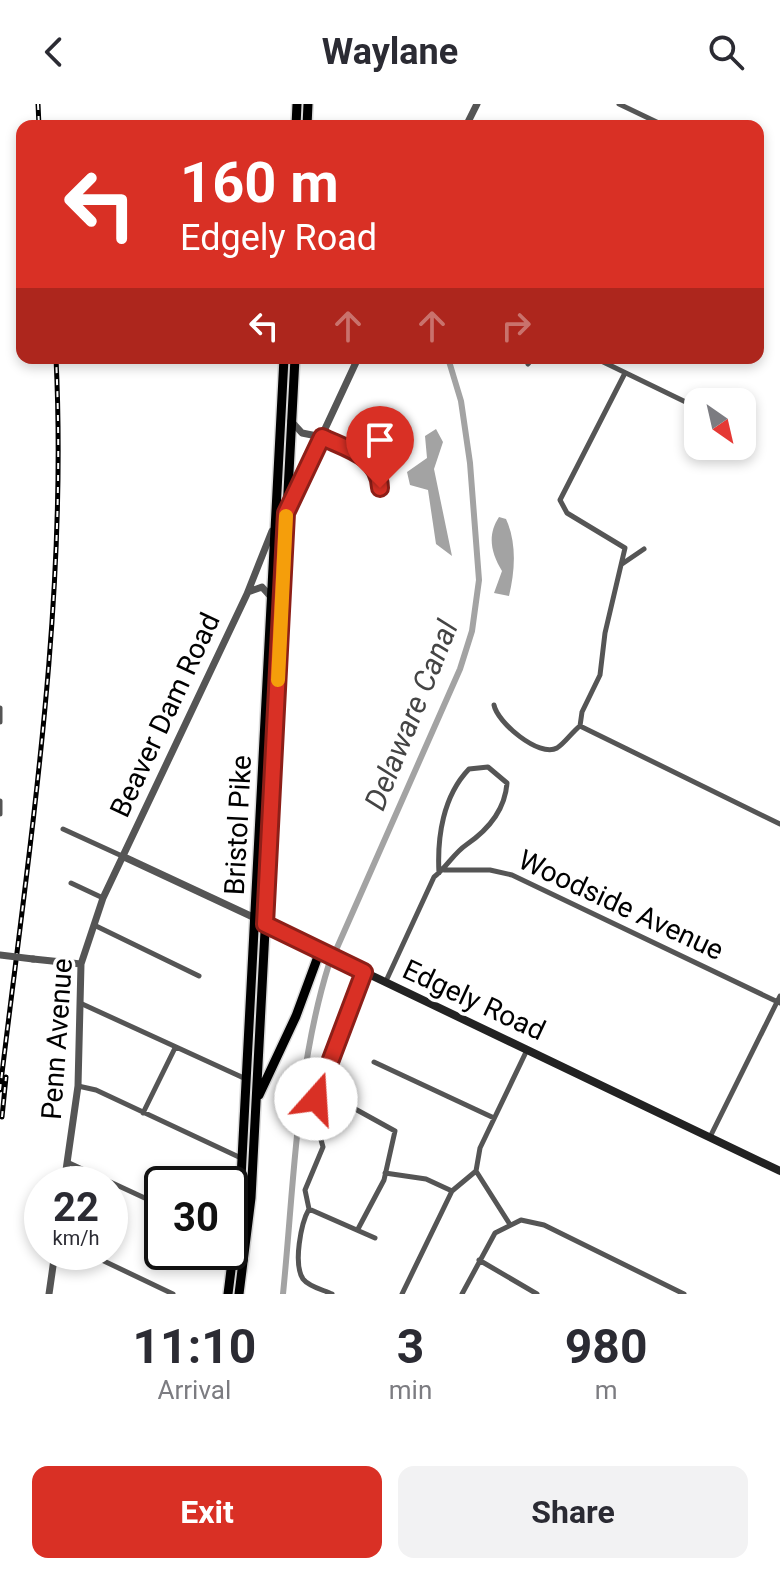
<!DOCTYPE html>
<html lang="en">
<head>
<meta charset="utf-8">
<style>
  body { margin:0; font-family:Roboto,sans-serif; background:#f2f2f3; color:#2b2b33; height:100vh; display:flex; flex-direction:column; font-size:30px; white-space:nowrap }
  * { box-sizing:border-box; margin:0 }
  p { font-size:26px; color:#7c7c81 }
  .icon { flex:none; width:44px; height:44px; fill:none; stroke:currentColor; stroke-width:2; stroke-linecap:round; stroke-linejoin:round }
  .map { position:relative; height:1190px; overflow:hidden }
  .sheet { display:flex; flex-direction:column; background:#fff; flex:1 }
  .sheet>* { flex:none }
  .top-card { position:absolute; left:16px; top:16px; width:748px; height:244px; border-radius:16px; box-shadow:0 4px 12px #0003; background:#d93025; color:#fff; overflow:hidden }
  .needle { width:52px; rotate:146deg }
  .controls { position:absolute; left:684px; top:284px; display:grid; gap:16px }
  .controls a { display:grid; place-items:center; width:72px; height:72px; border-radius:16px; background:#fff; box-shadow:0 4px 12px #0003; font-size:40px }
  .speed { position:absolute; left:24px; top:1062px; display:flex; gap:16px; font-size:40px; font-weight:700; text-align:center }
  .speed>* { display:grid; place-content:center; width:104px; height:104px; border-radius:50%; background:#fff; box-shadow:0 4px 12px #0003; line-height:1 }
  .speed small { font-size:20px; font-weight:400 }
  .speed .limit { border:4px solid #111; border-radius:12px; background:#fff; color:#111 }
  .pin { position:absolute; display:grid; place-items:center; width:68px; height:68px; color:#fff; margin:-82px -34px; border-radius:50% 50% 50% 0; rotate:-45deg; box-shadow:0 0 8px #0007 }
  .pin .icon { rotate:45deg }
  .me { position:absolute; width:88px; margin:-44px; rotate:19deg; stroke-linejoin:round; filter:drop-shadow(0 0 6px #0008) }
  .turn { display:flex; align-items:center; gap:28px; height:168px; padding:0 32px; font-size:36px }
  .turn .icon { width:104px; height:104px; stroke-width:2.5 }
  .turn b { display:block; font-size:56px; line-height:68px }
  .lanes { display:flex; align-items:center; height:76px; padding:0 32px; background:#0003; justify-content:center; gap:40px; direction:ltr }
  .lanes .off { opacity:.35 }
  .eta { display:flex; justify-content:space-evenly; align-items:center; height:136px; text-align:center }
  .eta b { font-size:48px; font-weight:700; line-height:56px }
  .cta { display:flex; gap:16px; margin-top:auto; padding:16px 32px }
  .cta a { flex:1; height:92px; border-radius:16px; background:#d93025; color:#fff; font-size:32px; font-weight:700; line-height:92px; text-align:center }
  .cta a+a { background:#f2f2f3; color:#2b2b33 }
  header { display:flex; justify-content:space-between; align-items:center; height:104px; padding:0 32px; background:#fff; font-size:36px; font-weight:700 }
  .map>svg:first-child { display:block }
</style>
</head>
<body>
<header><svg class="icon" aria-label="back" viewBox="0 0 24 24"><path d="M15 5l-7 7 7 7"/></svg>Waylane<svg class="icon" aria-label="search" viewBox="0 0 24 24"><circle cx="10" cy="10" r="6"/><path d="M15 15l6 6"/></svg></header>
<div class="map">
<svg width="780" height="1190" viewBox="0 0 780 1190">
  <rect width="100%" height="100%" fill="#fff"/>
  <path fill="#a3a3a3" d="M436 325 443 338 434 365 452 452 436 440 428 386 410 381 407 368 427 354 425 332Z
    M499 413 506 415C517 439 515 467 509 492L494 489 502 467C491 449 487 431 499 413Z"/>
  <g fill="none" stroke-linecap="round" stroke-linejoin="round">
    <path stroke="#a3a3a3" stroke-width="6" d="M336 846 460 565 472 527 479 476 470 359 461 297 448 254
      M283 1190C294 1081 296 965 329 860"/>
    <g stroke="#dbdbdb" stroke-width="12">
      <path id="trunk" d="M296 22 297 0
        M307 22 308 0
        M259 991 296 912 320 847
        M228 1190 240 1093 284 254
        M239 1190 251 1094 295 254"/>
    </g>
    <path stroke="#555" stroke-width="5" d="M619 0 665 22
      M469 17 479 22
      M595 254 696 303
      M528 260 533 254
      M322 333C350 346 382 354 380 390
      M622 460 644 445
      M494 601C497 618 539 654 557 644 565 639 572 628 580 622
      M0 604V618
      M580 622 582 608 600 571 605 529 625 444 567 409 560 396 625 269
      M580 622 780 720
      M0 697V710
      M63 725 122 752
      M444 766H490L512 771 780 899
      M71 779 103 794
      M94 821 199 872
      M386 877 434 773C446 764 454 749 466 741 488 726 505 706 507 679L488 663 469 665C443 692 437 733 439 769
      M80 899 246 975
      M374 958 494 1014
      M322 976 348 1001 395 1027 384 1076 358 1125
      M78 982 96 986 241 1054
      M143 1009 175 944
      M710 1033 780 892
      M67 1058 162 1102
      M476 1067 480 1044 527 946
      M476 1067 509 1119
      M385 1069 426 1075 452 1087
      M309 1105 305 1086 323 1043 315 1014 316 995 364 868
      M85 1148 173 1190
      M479 1156 537 1190
      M332 1190C324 1186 309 1183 303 1175 293 1160 301 1119 309 1105L375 1134
      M402 1190 452 1087 476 1067
      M462 1190 495 1129 521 1116 544 1121 684 1190"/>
    <path stroke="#555" stroke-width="7" d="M466 22 477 0
      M291 317 302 329 322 333
      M290 400 358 254
      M248 488 262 483 271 493
      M122 752 255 814
      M33 855 81 860
      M64 1080 78 982 81 860 103 794 247 490 272 427
      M49 1190 55 1148"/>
    <path stroke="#222" stroke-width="8" d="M262 819 780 1067"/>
    <use href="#trunk" stroke="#000" stroke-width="9"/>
    <g stroke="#000" stroke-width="5">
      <path id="rail" d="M38 0 39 22
        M0 986C29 742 68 500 56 254
        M2 1013 6 973"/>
    </g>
    <use href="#rail" stroke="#fff" stroke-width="2" stroke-dasharray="6" stroke-linecap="butt"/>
    <path stroke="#555" stroke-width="7" d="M0 851 33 855"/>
  </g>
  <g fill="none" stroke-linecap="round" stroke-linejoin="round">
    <g stroke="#8d1f18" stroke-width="20">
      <path id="route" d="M316 995 364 868 265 820 286 409 322 333C347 345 379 352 380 384"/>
    </g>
    <use href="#route" stroke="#d93025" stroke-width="14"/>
    <path stroke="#f59e0b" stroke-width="14" d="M278 576 286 412"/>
  </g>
  <g text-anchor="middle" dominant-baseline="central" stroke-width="7" stroke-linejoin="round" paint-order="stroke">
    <g font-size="28" fill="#000" stroke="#fff">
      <text transform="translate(165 611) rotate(-65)">Beaver Dam Road</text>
      <text transform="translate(238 721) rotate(-87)">Bristol Pike</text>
      <text transform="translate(621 801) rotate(25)">Woodside Avenue</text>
      <text transform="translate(474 896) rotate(25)">Edgely Road</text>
      <text transform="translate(57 935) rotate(-86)">Penn Avenue</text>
    </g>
    <g font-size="30" font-style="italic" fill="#444" stroke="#fff">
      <text transform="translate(411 611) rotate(-68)">Delaware Canal</text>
    </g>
  </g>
</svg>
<div class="controls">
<a><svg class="needle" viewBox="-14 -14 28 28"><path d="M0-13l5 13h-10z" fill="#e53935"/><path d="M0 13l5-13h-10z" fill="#7c7c81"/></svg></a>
</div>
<div class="speed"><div>22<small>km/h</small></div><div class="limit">30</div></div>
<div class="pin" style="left:380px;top:384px;background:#d93025"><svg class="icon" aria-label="arrive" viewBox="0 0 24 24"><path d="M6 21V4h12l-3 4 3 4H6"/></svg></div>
<svg class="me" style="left:316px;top:995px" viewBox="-20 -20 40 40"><circle r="19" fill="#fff"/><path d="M0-13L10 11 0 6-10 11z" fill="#d93025"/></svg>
<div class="top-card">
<div class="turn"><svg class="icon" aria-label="left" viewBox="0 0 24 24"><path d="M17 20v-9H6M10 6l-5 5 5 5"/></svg><div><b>160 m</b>Edgely Road</div></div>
<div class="lanes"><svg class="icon" aria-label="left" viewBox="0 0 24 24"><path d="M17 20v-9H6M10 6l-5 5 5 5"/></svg><svg class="icon off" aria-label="ahead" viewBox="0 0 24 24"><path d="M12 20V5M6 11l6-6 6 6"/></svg><svg class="icon off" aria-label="ahead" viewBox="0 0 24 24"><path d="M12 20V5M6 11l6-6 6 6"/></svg><svg class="icon off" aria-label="right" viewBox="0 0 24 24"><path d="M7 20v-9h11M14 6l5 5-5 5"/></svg></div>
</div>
</div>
<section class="sheet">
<div class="eta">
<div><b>11:10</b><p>Arrival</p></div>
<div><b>3</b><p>min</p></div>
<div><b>980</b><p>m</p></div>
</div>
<div class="cta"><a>Exit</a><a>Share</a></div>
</section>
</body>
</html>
